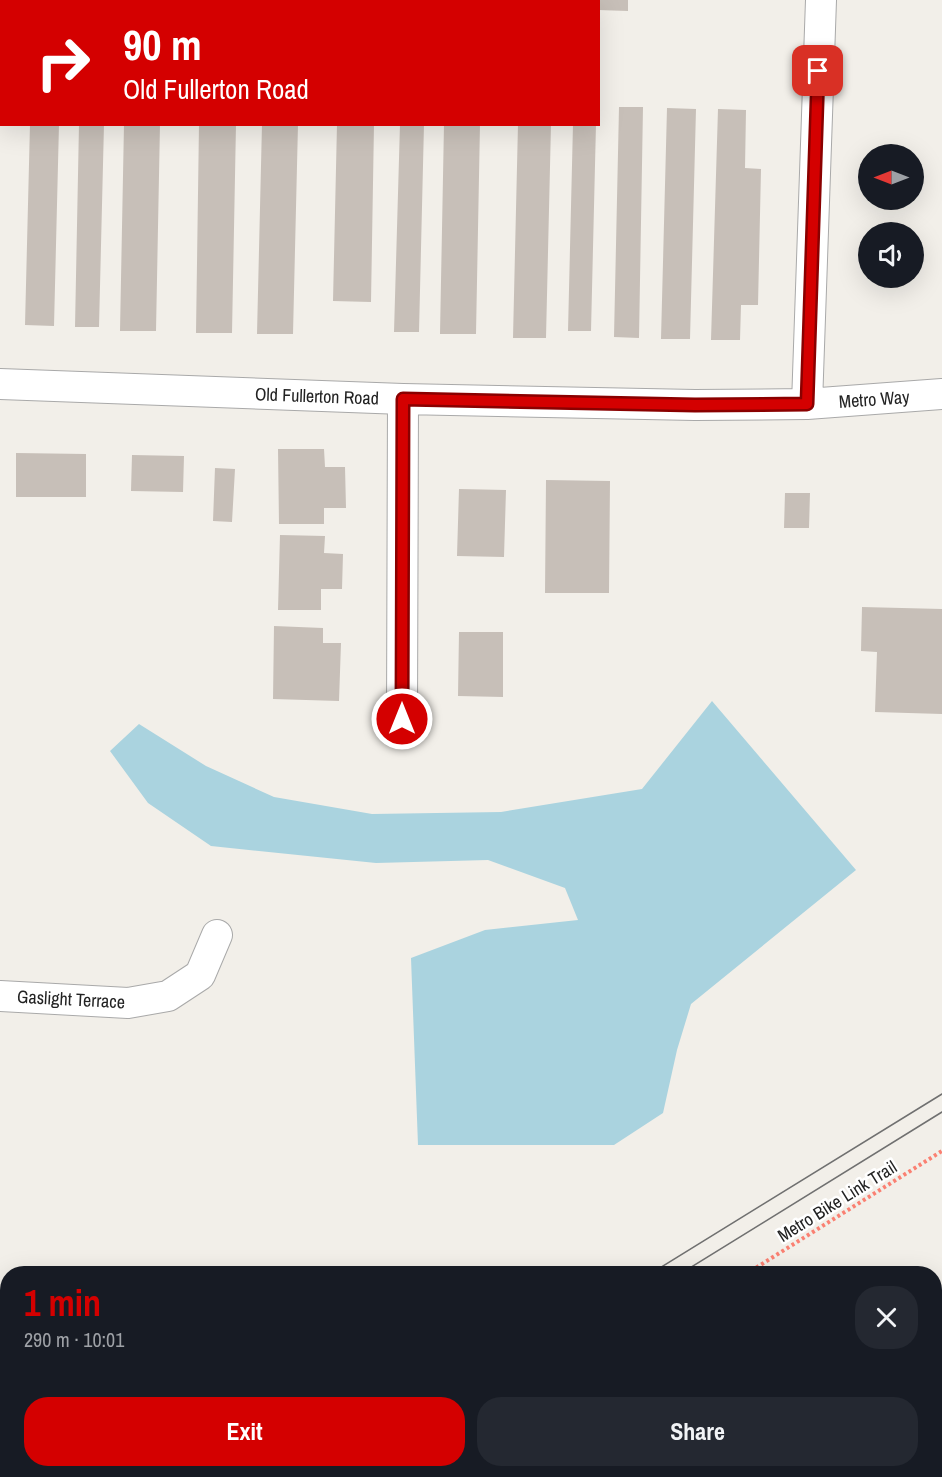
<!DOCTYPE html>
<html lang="en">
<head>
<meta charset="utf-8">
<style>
  body { margin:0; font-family:"Archivo Narrow",sans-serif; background:#242831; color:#f1f3f6; height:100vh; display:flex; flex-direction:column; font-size:22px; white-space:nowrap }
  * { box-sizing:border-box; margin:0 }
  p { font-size:20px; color:#9ea1a6 }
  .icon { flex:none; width:33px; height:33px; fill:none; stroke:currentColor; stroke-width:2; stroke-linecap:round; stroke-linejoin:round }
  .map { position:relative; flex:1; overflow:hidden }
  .drawer { position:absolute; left:0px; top:1266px; width:942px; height:212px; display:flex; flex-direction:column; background:#171b24; border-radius:24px 24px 0 0; box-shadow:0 6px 24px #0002 }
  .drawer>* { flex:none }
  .guide { position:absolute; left:0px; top:0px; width:600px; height:126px; box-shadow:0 6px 24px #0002; background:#d40000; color:#fff; overflow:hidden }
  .needle { width:39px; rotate:270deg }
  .tools { position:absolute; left:858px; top:144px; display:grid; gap:12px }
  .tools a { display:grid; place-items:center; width:66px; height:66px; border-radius:50%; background:#171b24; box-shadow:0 6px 24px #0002; font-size:30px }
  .pin { position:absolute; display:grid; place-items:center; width:51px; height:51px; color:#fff; margin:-26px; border-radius:12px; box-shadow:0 3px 9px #0006 }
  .me { position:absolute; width:66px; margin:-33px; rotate:0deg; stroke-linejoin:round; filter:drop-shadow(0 0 4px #0008) }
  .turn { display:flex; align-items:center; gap:21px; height:126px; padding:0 24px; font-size:27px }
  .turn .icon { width:78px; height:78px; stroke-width:2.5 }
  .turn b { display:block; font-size:42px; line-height:51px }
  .round { display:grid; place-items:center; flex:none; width:63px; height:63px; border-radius:24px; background:#242831 }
  .summary { display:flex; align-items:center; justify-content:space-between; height:102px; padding:0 24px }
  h1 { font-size:36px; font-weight:700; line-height:45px; color:#d40000 }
  .primary-button { display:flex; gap:12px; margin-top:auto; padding:12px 24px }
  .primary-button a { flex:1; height:69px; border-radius:24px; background:#d40000; color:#fff; font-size:24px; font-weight:700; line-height:69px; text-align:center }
  .primary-button a+a { background:#242831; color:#f1f3f6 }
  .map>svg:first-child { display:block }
</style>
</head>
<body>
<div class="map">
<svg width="942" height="1477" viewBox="0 0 942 1477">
  <rect width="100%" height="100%" fill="#f2efe9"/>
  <path fill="#aad3df" d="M712 701 856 870 691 1004 677 1050 663 1113 614 1145H418L411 958 485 930 578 920 565 888 488 860 376 863 211 846 148 803 110 751 139 724 206 766 274 797 372 814 501 812 642 789Z"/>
  <path fill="#c7bfb8" d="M598 0H628V11L598 10Z
    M619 107H643L639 338 614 337Z
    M667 108 696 109 690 339H661Z
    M718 109 746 110 745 168 761 169 758 305H741L740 340H711Z
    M30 124H59L54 326 25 325Z
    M79 124H104L99 327H75Z
    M124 124H160L156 331H120Z
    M199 124H236L232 333H196Z
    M262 124H298L293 334H257Z
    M337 124H374L371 302 333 301Z
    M400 124H424L419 332H394Z
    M444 124H480L476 334H440Z
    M518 124H551L546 338H513Z
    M573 124H596L591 331H568Z
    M278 449H324L325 467H345L346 508H324V524H279Z
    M16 453 86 454V497H16Z
    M132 455 184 456 183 492 131 491Z
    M215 468 235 469 232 522 213 521Z
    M546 480 610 481 609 593H545Z
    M459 489 506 490 504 557 457 556Z
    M785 493H810L809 528H784Z
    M280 535 325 536 324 553 343 554 342 589H321V610H278Z
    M862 607 942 609V714L875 712 877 652 861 651Z
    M274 626 323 628V643H341L339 701 273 699Z
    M459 632H503V697L458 696Z"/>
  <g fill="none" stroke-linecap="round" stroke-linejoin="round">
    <g stroke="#a9a9a9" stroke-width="32">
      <path id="street" d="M0 384 403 399 695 405 807 404 942 394
        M807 404 821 0
        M402 719 403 399
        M0 996 128 1003 168 996 200 975 217 935"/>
    </g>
    <path stroke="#fa8072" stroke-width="4" stroke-dasharray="3 3" stroke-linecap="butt" d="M746 1274 942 1151
      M418 1477 430 1470
      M510 1477 516 1470"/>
    <use href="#street" stroke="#fff" stroke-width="30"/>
    <path stroke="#707070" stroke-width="1.5" d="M650 1274 942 1094
      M680 1274 942 1112
      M318 1477 329 1470
      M350 1477 361 1470"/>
  </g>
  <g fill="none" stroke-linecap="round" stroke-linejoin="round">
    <g stroke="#8a0000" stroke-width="15">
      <path id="route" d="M402 719 403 399 695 405 807 404 818 71"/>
    </g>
    <use href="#route" stroke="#d40000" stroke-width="10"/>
  </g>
  <g text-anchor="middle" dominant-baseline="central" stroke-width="5" stroke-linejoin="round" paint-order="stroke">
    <g font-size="18" fill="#222" stroke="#fff">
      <text transform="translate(317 396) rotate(2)">Old Fullerton Road</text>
      <text transform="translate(874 399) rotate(-4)">Metro Way</text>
      <text transform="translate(71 999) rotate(3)">Gaslight Terrace</text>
      <text transform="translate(837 1201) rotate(-32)">Metro Bike Link Trail</text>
    </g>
  </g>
</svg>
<div class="tools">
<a><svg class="needle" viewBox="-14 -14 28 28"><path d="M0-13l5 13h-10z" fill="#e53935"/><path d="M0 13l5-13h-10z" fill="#9ea1a6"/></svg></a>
<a><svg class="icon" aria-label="sound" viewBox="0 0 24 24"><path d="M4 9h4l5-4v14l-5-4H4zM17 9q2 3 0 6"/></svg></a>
</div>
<div class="pin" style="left:818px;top:71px;background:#d93025"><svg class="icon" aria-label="arrive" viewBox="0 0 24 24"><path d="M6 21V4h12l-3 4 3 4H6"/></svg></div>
<svg class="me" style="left:402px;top:719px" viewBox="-20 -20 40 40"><circle r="17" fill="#d40000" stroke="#fff" stroke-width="3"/><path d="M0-11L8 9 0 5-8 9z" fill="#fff"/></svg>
<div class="guide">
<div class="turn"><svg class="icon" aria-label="right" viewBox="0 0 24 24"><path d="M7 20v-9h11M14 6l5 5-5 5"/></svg><div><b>90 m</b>Old Fullerton Road</div></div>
</div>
<section class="drawer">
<div class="summary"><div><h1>1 min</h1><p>290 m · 10:01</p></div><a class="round"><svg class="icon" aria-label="close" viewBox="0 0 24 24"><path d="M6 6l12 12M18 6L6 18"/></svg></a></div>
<div class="primary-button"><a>Exit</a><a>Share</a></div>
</section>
</div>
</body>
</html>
